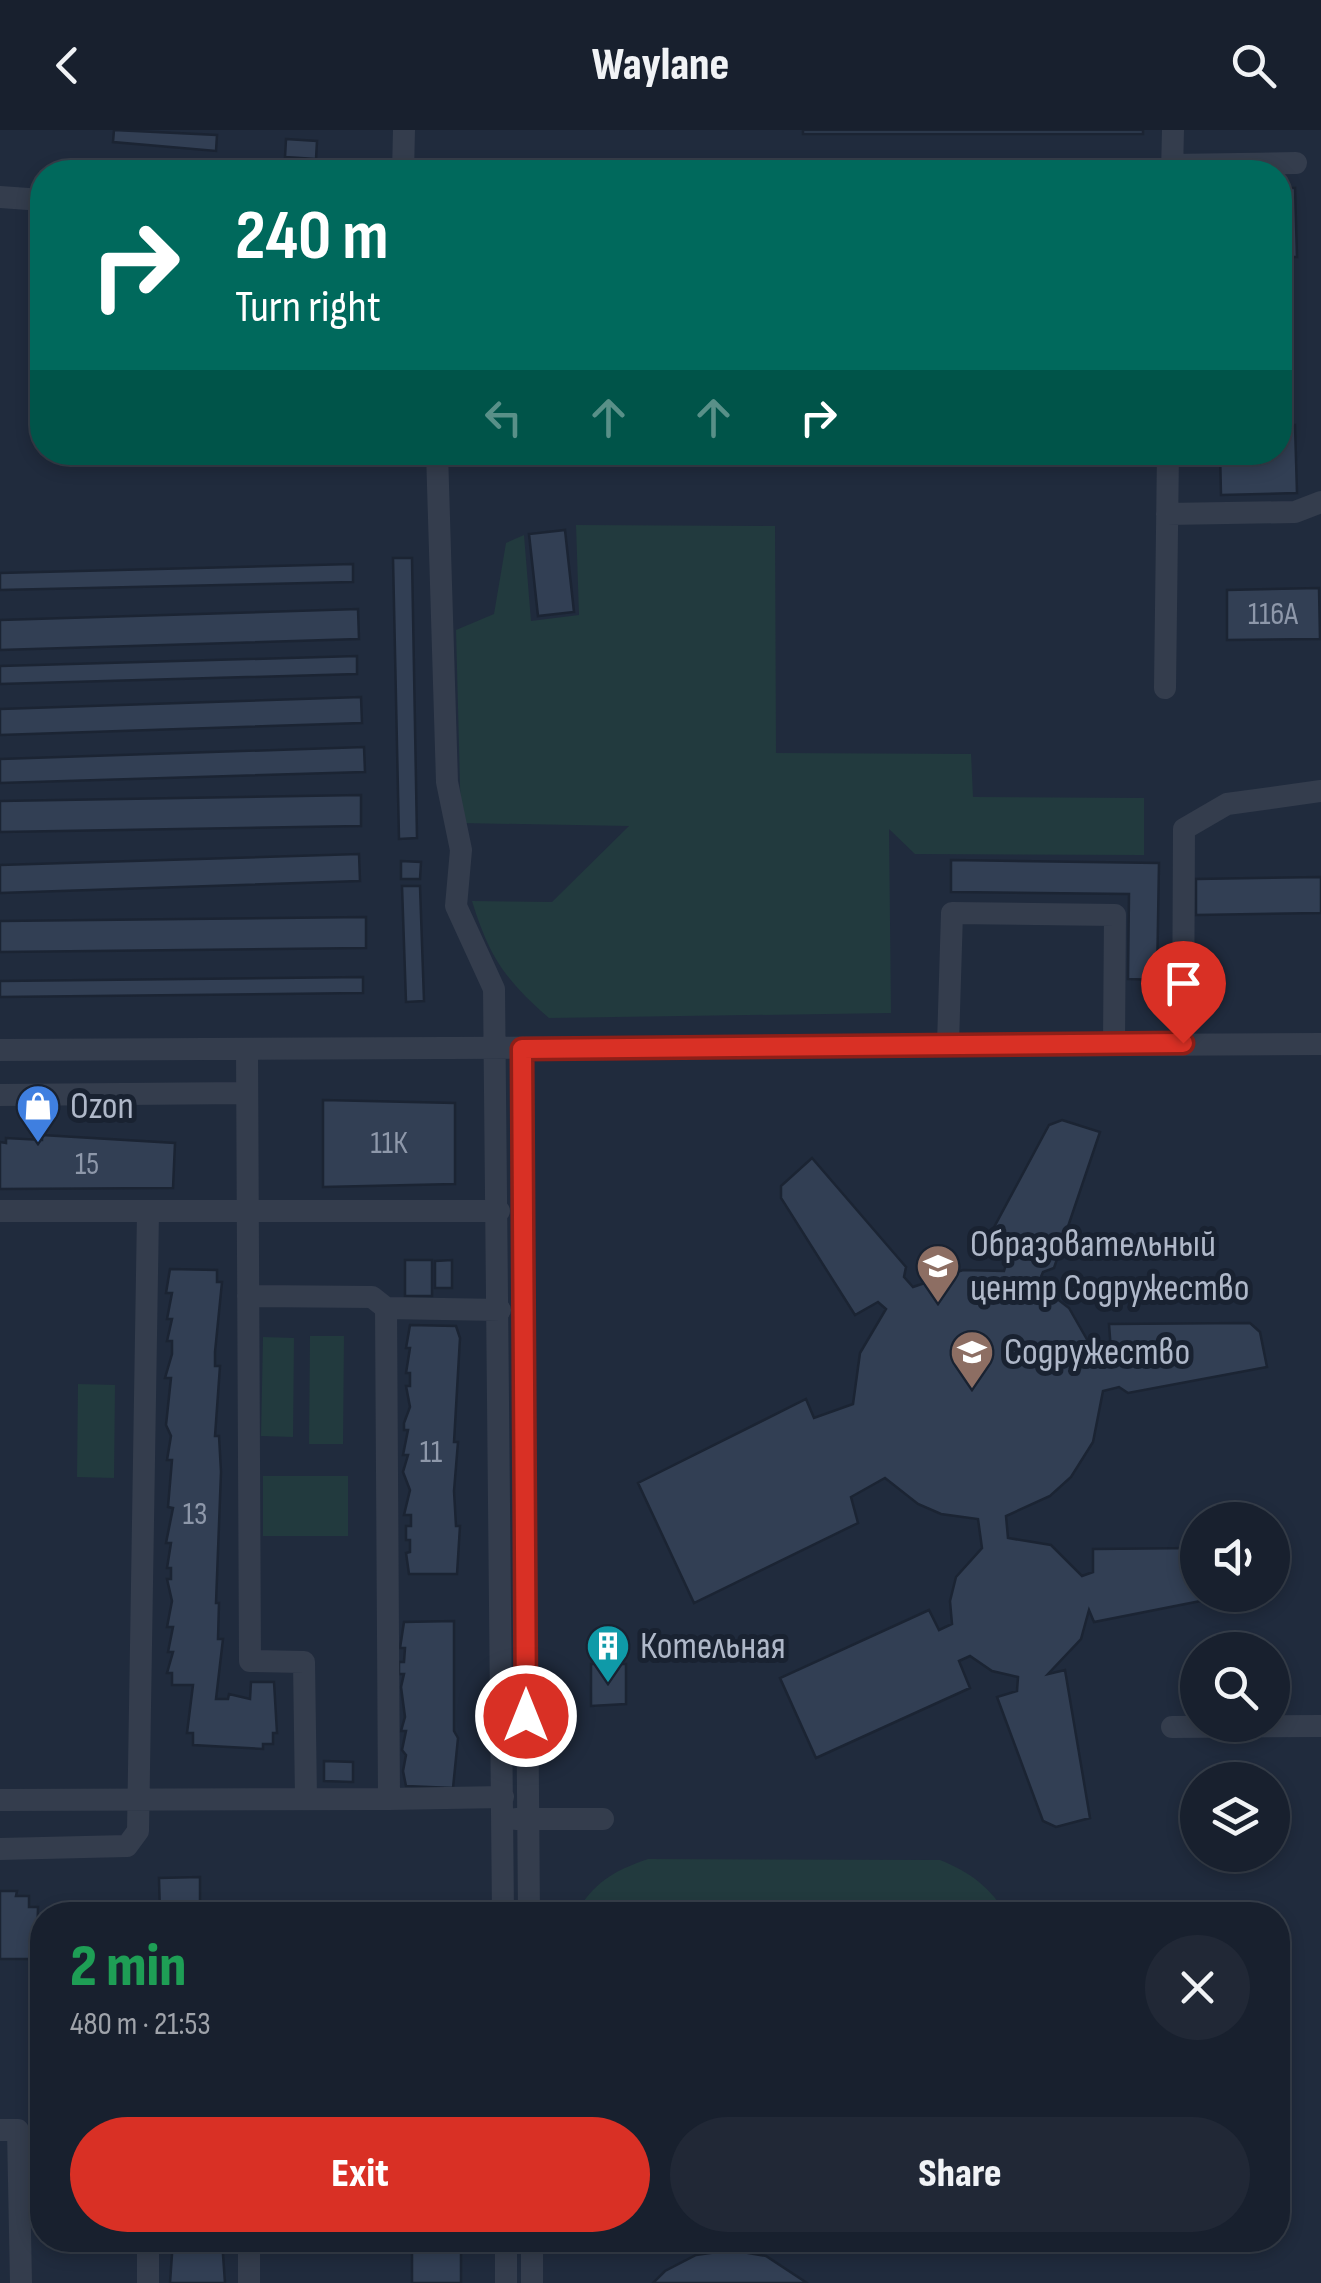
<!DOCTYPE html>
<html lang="en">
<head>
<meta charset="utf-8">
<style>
  body { margin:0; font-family:"Sofia Sans Condensed",sans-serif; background:#212836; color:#f1f3f6; height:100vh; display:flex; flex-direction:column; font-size:38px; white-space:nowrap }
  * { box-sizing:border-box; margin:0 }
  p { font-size:32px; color:#9fa3aa }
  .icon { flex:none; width:55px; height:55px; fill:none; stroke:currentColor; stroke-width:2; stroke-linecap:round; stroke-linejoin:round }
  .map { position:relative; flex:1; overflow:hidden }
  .drawer { position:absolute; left:30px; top:1772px; width:1260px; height:350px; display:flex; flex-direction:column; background:#18202e; border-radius:40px; box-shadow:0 5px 15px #0003,0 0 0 2px #363e4a }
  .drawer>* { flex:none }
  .hud { position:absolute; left:30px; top:30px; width:1262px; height:305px; border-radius:40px; box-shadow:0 5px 15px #0003,0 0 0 2px #363e4a; background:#00695c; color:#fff; overflow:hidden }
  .fabs { position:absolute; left:1180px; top:1372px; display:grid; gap:20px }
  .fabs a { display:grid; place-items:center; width:110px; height:110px; border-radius:50%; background:#18202e; box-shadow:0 5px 15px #0003,0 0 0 2px #363e4a; font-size:50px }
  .pin { position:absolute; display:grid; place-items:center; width:85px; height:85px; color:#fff; margin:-102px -42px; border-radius:50% 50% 50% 0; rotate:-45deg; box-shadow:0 0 10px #0007 }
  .pin .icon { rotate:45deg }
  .me { position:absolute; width:110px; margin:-55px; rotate:0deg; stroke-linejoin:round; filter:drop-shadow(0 0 8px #0008) }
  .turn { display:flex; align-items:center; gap:35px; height:210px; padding:0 40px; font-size:45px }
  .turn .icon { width:130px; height:130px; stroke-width:2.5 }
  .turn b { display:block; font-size:70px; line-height:85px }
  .lanes { display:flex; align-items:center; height:95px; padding:0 40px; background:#0003; justify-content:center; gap:50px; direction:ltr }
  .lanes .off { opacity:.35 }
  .round { display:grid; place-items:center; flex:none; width:105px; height:105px; border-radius:52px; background:#212836 }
  .summary { display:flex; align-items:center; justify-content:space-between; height:170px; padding:0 40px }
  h1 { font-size:60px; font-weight:800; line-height:75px; color:#1e9e55 }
  .action { display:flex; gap:20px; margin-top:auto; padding:20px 40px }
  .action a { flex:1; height:115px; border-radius:60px; background:#d93025; color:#fff; font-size:40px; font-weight:800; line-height:115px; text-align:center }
  .action a+a { background:#212836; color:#f1f3f6 }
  header { display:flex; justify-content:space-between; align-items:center; height:130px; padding:0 40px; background:#18202e; font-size:45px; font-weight:800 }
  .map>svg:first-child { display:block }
</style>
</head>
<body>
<header><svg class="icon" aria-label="back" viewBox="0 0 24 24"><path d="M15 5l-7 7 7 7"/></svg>Waylane<svg class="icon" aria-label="search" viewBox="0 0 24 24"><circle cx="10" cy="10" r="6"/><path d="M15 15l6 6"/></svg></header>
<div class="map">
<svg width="1321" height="2153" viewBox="0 0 1321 2153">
  <rect width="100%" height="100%" fill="#202b3d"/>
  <path fill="#223a3e" d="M576 395 775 396 776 623 971 624 973 667 1144 668V725L915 724 889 699 891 883 549 888C505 850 489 826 472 771L552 772 629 696 461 693 456 500 494 484 506 413 524 405 531 491 579 485Z
    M310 1206H344L343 1314H309Z
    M263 1207 294 1208 293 1307 261 1306Z
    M78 1254 115 1255 114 1348 77 1347Z
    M263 1346H348V1406H263Z
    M648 1729 940 1730C970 1742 990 1757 1007 1785H575C593 1753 613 1741 648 1729Z"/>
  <path fill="#323f54" stroke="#1b2433" stroke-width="2.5" d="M114 0 217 5 216 21 113 12Z
    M803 0H1143V4H803Z
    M286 9 317 11 316 29 285 27Z
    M1280 58H1295L1297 127H1280Z
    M1280 295H1295L1297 363 1221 365 1220 322H1280Z
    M565 400 574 482 538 486 529 404Z
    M393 428H412L417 708 399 709Z
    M353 434V452L0 460V443Z
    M1319 458 1320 509 1227 510V460Z
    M358 479 359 509 0 520V490Z
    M357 526V544L0 554V536Z
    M361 567 362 593 0 605V579Z
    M364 617 365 642 0 653V629Z
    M361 665V696L0 702V671Z
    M359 724 360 751 0 763V735Z
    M951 730 1159 733 1157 850 1128 849 1129 764 951 762Z
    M401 731 421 732 420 749H401Z
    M1321 747V783L1196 785V749Z
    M402 756H420L424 871 406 872Z
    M366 787V818L0 822V791Z
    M363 847V863L0 867V851Z
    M323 970 455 973V1054L323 1057Z
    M1062 990 1100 1002 1054 1138 1043 1142 1038 1154 1069 1178 1097 1227 1111 1221 1109 1194 1250 1193 1260 1202 1267 1237 1128 1263 1119 1257 1103 1261 1093 1312 1071 1347 1050 1366 1006 1386 1008 1408 1051 1415 1082 1446 1093 1442V1419L1198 1418V1465H1231L1094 1492 1089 1480 1081 1509 1048 1544 1065 1540 1090 1688 1056 1697 1043 1691 997 1567 1017 1561 1018 1547 992 1541 970 1526 959 1531 970 1558 816 1628 780 1548 929 1480 939 1500 952 1494 950 1471 956 1447 982 1418 978 1389 941 1384 918 1374 885 1348 851 1367 858 1393 694 1473 638 1353 806 1269 814 1288 853 1274 860 1223 886 1179 878 1172 855 1185 781 1068V1056L812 1028 906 1137 904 1147 913 1157 963 1140 1004 1141 1008 1128 984 1116 1049 995Z
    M42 1005 175 1013 173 1058 0 1059V1012L6 1013V1008L42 1010Z
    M405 1130H432V1166H405Z
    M452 1130V1158H435V1131Z
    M170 1139 217 1140V1152H222L215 1222V1236H220L215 1306H219L221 1342 216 1473H219L218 1509H223L216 1569H228L229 1564 250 1569 251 1552H274L277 1603H273V1614H263V1619L193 1615V1603H187L193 1555H172V1543H167L173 1522H168L173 1497H167L172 1471 167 1449H171V1438H167L171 1413H166L173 1378 168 1377 172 1330H167L171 1306 166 1295 171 1248H165L172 1224V1211H167L172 1189H167L172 1163H166Z
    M410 1195 456 1196 460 1208 454 1312H458L454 1361 456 1396H460L457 1444H409L406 1423 410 1422V1410H406V1396H411V1385H404L410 1360 403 1342 408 1325H403L408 1300H404V1293L410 1277 406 1256H410V1243H406L410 1218H406Z
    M454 1491V1601L458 1608 453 1658 406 1656 403 1641 406 1625 402 1620 406 1601H401L405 1587 401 1557 404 1544H399V1532H404L405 1518H400L404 1492Z
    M591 1534H626V1574L591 1576Z
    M324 1631 353 1632V1652L324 1651Z
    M200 1747V1785H160L159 1748Z
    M0 1761H17L16 1766H29V1777H38L37 1818 30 1817V1829H0Z
    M173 2110H222L225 2153H170Z
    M412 2110H461V2153H412Z
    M731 2120 766 2126 807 2153H653L665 2141 696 2125Z"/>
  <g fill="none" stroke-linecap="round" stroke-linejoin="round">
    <path stroke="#343d4d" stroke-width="22" d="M1172 35 1296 33
      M403 42 404 0
      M1172 42 1173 0
      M0 67 42 70
      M437 322 447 652 461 720 456 776 494 859 503 1785
      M1167 384 1295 382 1321 372
      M1165 558 1168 322
      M1183 913 1184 699 1227 674 1321 661
      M948 914 952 783 1115 785 1114 913
      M522 919 529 1785
      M0 920 1321 914
      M247 920 250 1531 304 1532 306 1668
      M0 965 247 963
      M0 1081H499
      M248 1166 372 1167 386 1178 500 1180
      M386 1178 389 1669 503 1667
      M1172 1597 1321 1596
      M0 1670 389 1669
      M516 1689H603
      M0 1719 127 1716 138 1701 148 1082
      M0 2000H18L21 2153
      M249 2110V2153
      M506 2110V2153
      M532 2110V2153
      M148 2153V2110"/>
  </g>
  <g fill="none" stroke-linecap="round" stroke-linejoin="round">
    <g stroke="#8d1f18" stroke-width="25">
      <path id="route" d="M526 1586 522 919 1183 913"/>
    </g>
    <use href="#route" stroke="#d93025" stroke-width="18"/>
  </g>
  <defs>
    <g id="shop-pin" transform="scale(2.25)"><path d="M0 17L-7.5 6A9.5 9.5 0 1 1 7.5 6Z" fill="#3f7fe0" stroke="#192231"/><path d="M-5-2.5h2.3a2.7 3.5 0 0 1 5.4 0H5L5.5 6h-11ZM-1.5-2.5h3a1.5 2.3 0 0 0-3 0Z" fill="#fff"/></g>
    <g id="school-pin" transform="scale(2.25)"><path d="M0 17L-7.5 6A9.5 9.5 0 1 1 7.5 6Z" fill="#8d6e63" stroke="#192231"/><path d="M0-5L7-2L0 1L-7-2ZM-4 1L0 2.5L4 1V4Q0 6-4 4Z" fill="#fff"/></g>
    <g id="building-pin" transform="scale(2.25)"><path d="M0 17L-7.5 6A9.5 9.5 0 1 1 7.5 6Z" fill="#0f9aa8" stroke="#192231"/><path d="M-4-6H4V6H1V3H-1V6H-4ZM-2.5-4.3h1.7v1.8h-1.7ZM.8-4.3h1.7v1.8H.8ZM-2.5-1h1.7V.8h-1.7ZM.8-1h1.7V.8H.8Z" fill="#fff"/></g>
  </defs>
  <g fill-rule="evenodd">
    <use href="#shop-pin" x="38" y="976"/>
    <use href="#school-pin" x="938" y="1136"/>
    <use href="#school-pin" x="972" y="1222"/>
    <use href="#building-pin" x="608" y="1516"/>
  </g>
  <g text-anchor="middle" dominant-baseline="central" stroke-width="10" stroke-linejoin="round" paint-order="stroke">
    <g font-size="32" fill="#8e98aa">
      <text x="1273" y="484">116А</text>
      <text x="389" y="1013">11К</text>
      <text x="87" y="1034">15</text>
      <text x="431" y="1322">11</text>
      <text x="195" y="1384">13</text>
    </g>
    <g font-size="38" fill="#afb8c9" stroke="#192231" text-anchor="start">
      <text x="70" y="976">Ozon</text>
      <text x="970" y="1114">Образовательный<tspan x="970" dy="44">центр Содружество</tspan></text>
      <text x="1004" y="1222">Содружество</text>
      <text x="640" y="1516">Котельная</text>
    </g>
  </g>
</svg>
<div class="fabs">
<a><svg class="icon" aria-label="sound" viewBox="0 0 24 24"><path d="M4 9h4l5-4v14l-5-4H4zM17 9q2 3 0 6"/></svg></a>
<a><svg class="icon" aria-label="search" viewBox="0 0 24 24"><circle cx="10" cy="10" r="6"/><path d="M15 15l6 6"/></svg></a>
<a><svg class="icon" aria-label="layers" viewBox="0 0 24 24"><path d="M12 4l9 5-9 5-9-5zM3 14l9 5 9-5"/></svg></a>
</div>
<div class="pin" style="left:1183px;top:913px;background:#d93025"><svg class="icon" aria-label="arrive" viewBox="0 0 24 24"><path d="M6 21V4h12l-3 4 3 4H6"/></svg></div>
<svg class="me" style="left:526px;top:1586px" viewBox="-20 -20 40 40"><circle r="17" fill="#d93025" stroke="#fff" stroke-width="3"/><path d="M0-11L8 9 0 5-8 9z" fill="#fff"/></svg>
<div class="hud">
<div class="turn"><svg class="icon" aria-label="right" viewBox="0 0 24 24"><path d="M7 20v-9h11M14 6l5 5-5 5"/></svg><div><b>240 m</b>Turn right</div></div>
<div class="lanes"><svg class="icon off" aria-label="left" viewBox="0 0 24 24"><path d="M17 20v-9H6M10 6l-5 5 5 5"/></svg><svg class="icon off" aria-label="ahead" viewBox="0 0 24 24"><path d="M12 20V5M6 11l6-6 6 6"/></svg><svg class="icon off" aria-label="ahead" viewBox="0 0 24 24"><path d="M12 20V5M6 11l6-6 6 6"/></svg><svg class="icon" aria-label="right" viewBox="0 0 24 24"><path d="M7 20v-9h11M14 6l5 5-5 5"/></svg></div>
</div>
<section class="drawer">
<div class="summary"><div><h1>2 min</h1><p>480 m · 21:53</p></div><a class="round"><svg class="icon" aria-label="close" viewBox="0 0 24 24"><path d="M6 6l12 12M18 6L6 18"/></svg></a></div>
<div class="action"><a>Exit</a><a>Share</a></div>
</section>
</div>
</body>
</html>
